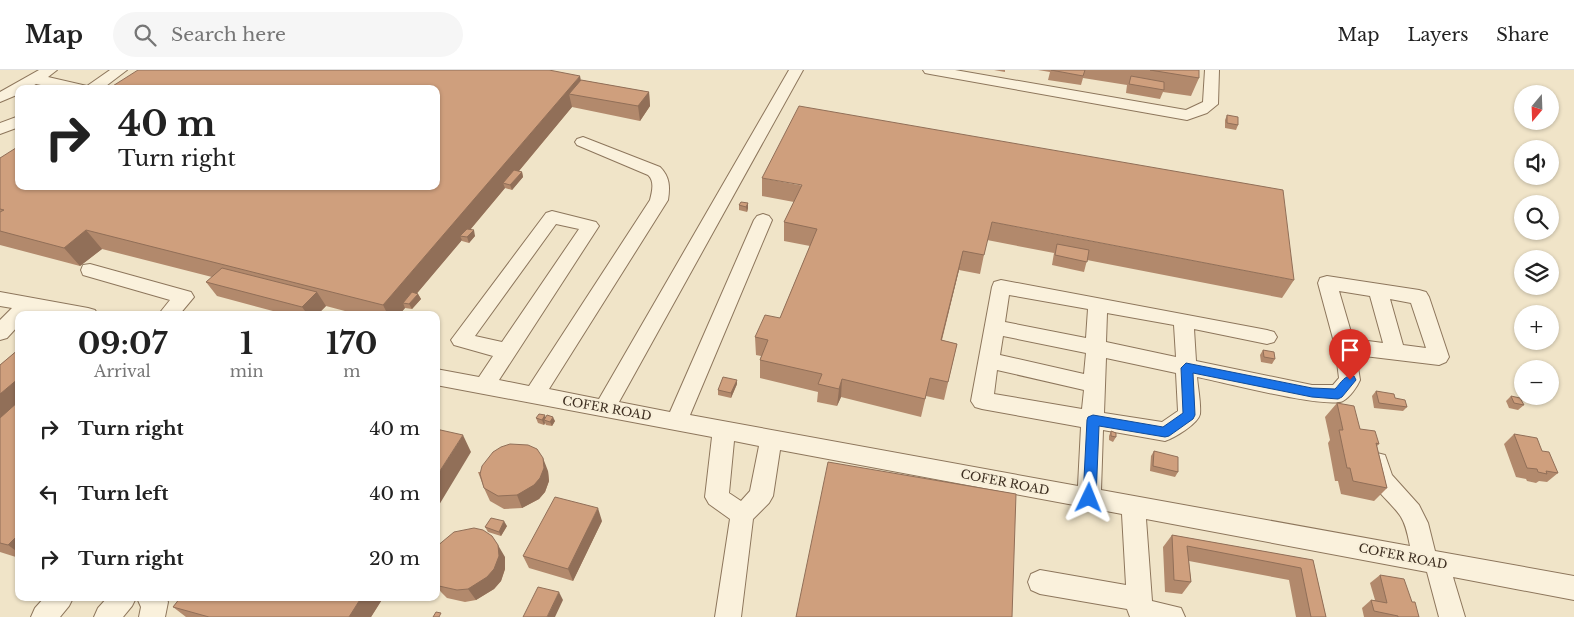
<!DOCTYPE html>
<html lang="en">
<head>
<meta charset="utf-8">
<style>
  body { margin:0; font-family:"Libre Baskerville",serif; background:#f6f6f6; color:#222; height:100vh; display:flex; flex-direction:column; font-size:19px; white-space:nowrap }
  * { box-sizing:border-box; margin:0 }
  p { font-size:16px; color:#767676 }
  .icon { flex:none; width:28px; height:28px; fill:none; stroke:currentColor; stroke-width:2; stroke-linecap:round; stroke-linejoin:round }
  .map { position:relative; flex:1; overflow:hidden }
  .details { position:absolute; left:15px; top:241px; width:425px; height:290px; display:flex; flex-direction:column; background:#fff; border-radius:10px; box-shadow:0 1px 4px #0004 }
  .details>* { flex:none }
  .hud { position:absolute; left:15px; top:15px; width:425px; height:105px; border-radius:10px; box-shadow:0 1px 4px #0004; background:#fff; color:#222; overflow:hidden }
  .needle { width:32px; rotate:199deg }
  .fabs { position:absolute; left:1514px; top:15px; display:grid; gap:10px }
  .fabs a { display:grid; place-items:center; width:45px; height:45px; border-radius:50%; background:#fff; box-shadow:0 1px 4px #0004; font-size:25px }
  .pin { position:absolute; display:grid; place-items:center; width:42px; height:42px; color:#fff; margin:-51px -21px; border-radius:50% 50% 50% 0; rotate:-45deg; box-shadow:0 0 5px #0007 }
  .pin .icon { rotate:45deg }
  .me { position:absolute; width:55px; margin:-28px; rotate:2deg; stroke-linejoin:round; filter:drop-shadow(0 0 4px #0008) }
  .turn { display:flex; align-items:center; gap:18px; height:105px; padding:0 20px; font-size:22px }
  .turn .icon { width:65px; height:65px; stroke-width:2.5 }
  .turn b { display:block; font-size:35px; line-height:42px }
  .eta { display:flex; justify-content:space-evenly; align-items:center; height:85px; text-align:center }
  .eta b { font-size:30px; font-weight:700; line-height:35px }
  ul { padding:0; list-style:none }
  li { display:flex; align-items:center; gap:15px; height:65px; padding:0 20px }
  li div { flex:1 }
  li b { display:block; font-size:19px }
  li em { font-style:normal }
  header { display:flex; align-items:center; gap:30px; box-sizing:border-box; height:70px; padding:0 25px; background:#fff; border-bottom:1px solid #e0e0e0 }
  header strong { font-size:24px }
  nav { display:flex; gap:28px; margin-inline-start:auto; font-size:18px }
  .search { width:350px; height:45px; background:#f6f6f6; display:flex; align-items:center; gap:12px; box-sizing:border-box; padding:0 18px; border-radius:28px; color:#767676; font-size:19px }
  .map>svg:first-child { display:block }
</style>
</head>
<body>
<header>
<strong>Map</strong>
<div class="search"><svg class="icon" aria-label="search" viewBox="0 0 24 24"><circle cx="10" cy="10" r="6"/><path d="M15 15l6 6"/></svg>Search here</div>
<nav><a>Map</a><a>Layers</a><a>Share</a></nav>
</header>
<div class="map">
<svg width="1574" height="547" viewBox="0 0 1574 547">
  <rect width="100%" height="100%" fill="#f0e4c8"/>
  <g fill="none" stroke-linecap="round" stroke-linejoin="round">
    <g stroke="#8d765c" stroke-width="2">
      <path id="minor" d="M39 0H57L48 7 87 16 110 0H127L102 19H60L36 14 27 19H19V24L0 32V22Z
        M789 0H803L619 332 670 342 754 150 757 146 763 144 769 146 772 150 690 345 1078 416 1081 357 982 339 975 337 971 331 992 217 994 212 1001 210 1267 260 1274 262 1277 267 1274 272 1267 274 1194 259 1196 291 1312 315H1333L1339 308 1335 276 1318 213 1320 208 1327 206 1419 220 1426 222 1429 227 1449 287 1446 292 1439 295 1356 285 1360 310C1357 317 1350 327 1343 331 1325 339 1223 312 1197 307 1198 319 1201 333 1200 344 1198 354 1174 368 1165 371L1103 360 1101 420 1410 476C1408 466 1406 455 1401 447 1390 429 1357 410 1369 385L1377 383 1385 385 1392 405 1419 435 1428 453 1435 481 1574 506V530L1453 507 1465 547H1439L1427 502 1146 449 1152 531 1181 538 1185 547H1130L1127 539 1040 524 1031 520 1028 512 1031 504 1040 500 1126 515 1122 444 780 380 773 426 769 433 753 449 741 547H715L730 449 709 434 705 427 712 367 436 315V299L479 307 493 286 454 275 451 270 546 143 552 141 596 152 599 156 499 310 529 316 650 130C652 122 655 111 648 105L577 75 575 72 577 69 583 67 660 97C670 107 670 117 668 130L549 319 599 329ZM556 154 579 159 502 272 475 266ZM1339 221 1370 226 1383 273 1353 269ZM1009 225 1088 239 1086 268 1005 252ZM1390 229 1411 233 1426 278 1403 275ZM1107 243 1174 255 1176 287 1106 272ZM1003 266 1086 283 1084 304 1000 285ZM1106 288 1176 303 1178 341 1162 352 1104 343ZM997 300 1084 320 1082 339 994 324ZM734 371 759 376 750 421 741 431 729 423Z
        M923 0H955L1186 40 1203 32 1205 0H1219L1218 34 1207 43 1187 50 930 4 925 3Z
        M19 46V57L0 64V53Z
        M90 194 191 222 194 227 179 245H158L170 230 83 205 81 200 83 195Z
        M0 222 88 238 95 240 98 245H49L31 242 28 245H19V255L7 268 0 270V250L12 238 0 236Z
        M44 528H73L69 536 60 547H31L35 538Z
        M107 528H136L132 536 123 547H94L98 538Z
        M137 528H166L168 532 165 547H139L141 537Z"/>
    </g>
    <use href="#minor" fill="#faf1dc" fill-rule="evenodd"/>
  </g>
  <path fill="#b2896c" d="M994 0H1005V2Z
    M1038 0H1199V8L1191 26 1163 22 1160 29 1126 23 1127 15 1083 8 1081 15 1048 10 1050 2Z
    M581 10 649 22 650 36 640 51 572 37 519 101 522 102 523 107 512 120 505 118 470 160 475 166 469 173 462 171V170L417 223 418 224 421 229 412 239 405 238 399 245H360L326 236 317 245H288L217 226 206 212 212 207 102 179 80 196 0 175V88Z
    M1227 45 1238 55 1236 60 1225 58V50Z
    M762 108 1294 210 1282 228 1087 190 1084 202 1052 195 1054 183 987 170 980 204 959 200 942 270 957 274 944 330 926 326 921 347 841 327 837 336 817 332 818 322 760 308V290L761 286 756 285 755 267 780 248 810 176 784 171V152L794 132 762 126Z
    M748 133V138L747 142 739 140V135Z
    M19 279V488L0 482V295Z
    M1263 280 1275 289 1272 294 1261 292 1260 285Z
    M737 314 731 328 718 325V320Z
    M1376 321 1395 328 1407 337 1403 341 1374 338 1372 326Z
    M1511 326 1524 335 1518 340 1509 338 1506 331Z
    M1337 333 1360 359 1379 374 1377 376 1387 418 1374 431 1341 424 1338 411H1335L1328 373 1330 370 1325 347Z
    M545 345V347L555 351 552 356 546 355 545 353 544 355 538 353 536 348Z
    M1111 361 1116 367 1113 372 1109 370V366Z
    M1514 364 1542 381 1558 403 1547 412 1539 411 1536 413 1527 411 1526 409 1516 407 1504 374Z
    M1154 381 1178 402 1175 407 1150 401 1151 386Z
    M548 401 549 411 545 422 539 429 522 438 504 439 490 431 484 418 478 402Z
    M602 451 573 511 529 498 523 486Z
    M507 456 501 466 488 462 485 457Z
    M1172 465 1313 490 1326 547H1296L1289 510 1189 491 1191 512 1182 524 1165 522 1163 477Z
    M436 477 505 487V499L501 511 494 519 476 530 465 532 447 528 441 522 436 515Z
    M1380 505 1412 532 1419 547H1364L1362 538 1371 530H1375L1370 513Z
    M180 528H383L371 547H186L173 537Z"/>
  <path fill="#916f58" d="M580 6 584 24H569L572 37 508 114 503 113 505 118 464 167 460 166 462 170 408 234 403 233 405 238 399 245H388L383 235Z
    M649 22 650 36 640 51 638 36Z
    M522 102 523 107 512 120 510 115Z
    M748 133V138L747 142 746 137Z
    M86 160 102 179 80 196 64 178Z
    M474 160 475 166 469 173 467 167Z
    M963 181 959 200 937 288 941 270Z
    M317 222 326 236 317 245H308L302 237Z
    M418 224 421 229 412 239 409 234Z
    M19 308V335L0 352V324Z
    M842 309 841 327 837 336 839 319Z
    M737 310V314L731 328V323Z
    M545 345 546 350H544L545 353 544 355 542 350Z
    M553 347 555 351 552 356 550 352Z
    M463 365 471 382 436 440V407Z
    M543 388 548 401 549 411 545 422 539 429 522 438 517 425Z
    M598 438 602 451 573 511 568 499Z
    M504 451 507 456 501 466 499 462Z
    M19 464V483L8 475Z
    M498 475 505 487V499L501 511 494 519 476 530 468 519Z
    M559 522 563 530 555 547H547Z
    M361 528H383L371 547H349Z"/>
  <path fill="#cf9f7d" stroke="#916f58" d="M138 0H549L580 6 383 235 86 160 64 178 0 161V142L4 140 0 139V88L19 76V116H436V19H108Z
    M1051 0H1085L1083 6Z
    M1150 0H1199V8Z
    M1131 6 1164 12V20L1129 14Z
    M581 10 649 22 638 36 569 24Z
    M799 36 1283 120 1294 210 992 152 984 185 963 181 941 270 957 274 948 312 930 308 925 329 842 309 839 319 818 314 822 304 760 290 768 270 755 267 765 245 780 248 817 159 784 152 802 115 762 108Z
    M1227 45 1238 47V55L1227 53Z
    M514 100 522 102 510 115 503 113Z
    M741 132 748 133 746 137 739 135Z
    M467 159 474 160 467 167 460 166Z
    M1057 174 1089 180 1087 192 1055 185Z
    M222 198 317 222 302 237 206 212Z
    M412 222 418 224 409 234 403 233Z
    M19 279V308L0 324V295Z
    M1263 280 1274 282 1275 289 1264 287Z
    M723 307 737 310 731 323 718 320Z
    M1376 321 1394 324 1395 328 1405 330 1407 337 1379 333Z
    M1511 326 1520 328 1524 335 1514 333Z
    M19 331V464L8 475 0 473V348Z
    M1337 333 1354 336 1360 359 1375 361 1379 374 1376 373 1387 418 1353 411 1350 398H1347L1339 360H1343Z
    M539 344 545 345 542 350 536 348Z
    M547 345 553 347 550 352 544 350Z
    M436 359 463 365 436 407Z
    M1111 361 1116 363V367L1111 366Z
    M1514 364 1537 368 1542 381 1549 382 1558 403 1546 401 1547 404 1538 402 1537 399 1527 398Z
    M510 374 528 375 537 379 543 388 544 398 540 408 534 415 517 425 498 426 484 418 480 404 482 396 493 382 501 377Z
    M1154 381 1178 387V402L1153 396Z
    M828 392 1016 424 1012 547H796Z
    M555 427 598 438 568 499 523 486Z
    M491 448 504 451 499 462 485 457Z
    M474 458 483 460 492 466 498 475 499 486 494 499 487 507 468 519 457 520 439 516 436 514V477L454 462Z
    M1172 465 1313 490 1326 547H1311L1301 498 1187 476 1191 512 1174 510Z
    M1380 505 1404 509 1412 532H1415L1419 547H1398V546L1374 541 1371 530 1387 533Z
    M538 517 559 522 547 547H523Z
    M180 528H361L349 547H209L173 537Z
    M436 542 441 543 439 547H433Z"/>
  <path fill="#1a73e8" stroke="#114b97" d="M1186 293 1312 318 1335 319C1341 313 1345 304 1354 306L1356 310 1342 327 1338 329 1312 327 1193 303 1195 345 1193 349 1169 366 1165 367 1099 356 1096 428 1094 432 1089 434 1085 432 1083 428 1087 350 1088 347 1093 345 1163 357 1183 343 1181 298Z"/>
  <g text-anchor="middle" dominant-baseline="central" stroke-width="4" stroke-linejoin="round" paint-order="stroke">
    <g font-size="12" fill="#3d2e20" stroke="#f7eed8">
      <text transform="translate(607 338) rotate(10)">COFER ROAD</text>
      <text transform="translate(1005 412) rotate(11)">COFER ROAD</text>
      <text transform="translate(1403 486) rotate(11)">COFER ROAD</text>
    </g>
  </g>
</svg>
<div class="fabs">
<a><svg class="needle" viewBox="-14 -14 28 28"><path d="M0-13l5 13h-10z" fill="#e53935"/><path d="M0 13l5-13h-10z" fill="#767676"/></svg></a>
<a><svg class="icon" aria-label="sound" viewBox="0 0 24 24"><path d="M4 9h4l5-4v14l-5-4H4zM17 9q2 3 0 6"/></svg></a>
<a><svg class="icon" aria-label="search" viewBox="0 0 24 24"><circle cx="10" cy="10" r="6"/><path d="M15 15l6 6"/></svg></a>
<a><svg class="icon" aria-label="layers" viewBox="0 0 24 24"><path d="M12 4l9 5-9 5-9-5zM3 14l9 5 9-5"/></svg></a>
<a>+</a>
<a>−</a>
</div>
<div class="pin" style="left:1350px;top:310px;background:#d93025"><svg class="icon" aria-label="arrive" viewBox="0 0 24 24"><path d="M6 21V4h12l-3 4 3 4H6"/></svg></div>
<svg class="me" style="left:1089px;top:428px" viewBox="-20 -20 40 40"><path d="M0-17L14 15 0 8-14 15z" fill="#1a73e8" stroke="#fff" stroke-width="4"/></svg>
<div class="hud">
<div class="turn"><svg class="icon" aria-label="right" viewBox="0 0 24 24"><path d="M7 20v-9h11M14 6l5 5-5 5"/></svg><div><b>40 m</b>Turn right</div></div>
</div>
<section class="details">
<div class="eta">
<div><b>09:07</b><p>Arrival</p></div>
<div><b>1</b><p>min</p></div>
<div><b>170</b><p>m</p></div>
</div>
<ul>
<li><svg class="icon" aria-label="right" viewBox="0 0 24 24"><path d="M7 20v-9h11M14 6l5 5-5 5"/></svg><div><b>Turn right</b></div><em>40 m</em></li>
<li><svg class="icon" aria-label="left" viewBox="0 0 24 24"><path d="M17 20v-9H6M10 6l-5 5 5 5"/></svg><div><b>Turn left</b></div><em>40 m</em></li>
<li><svg class="icon" aria-label="right" viewBox="0 0 24 24"><path d="M7 20v-9h11M14 6l5 5-5 5"/></svg><div><b>Turn right</b></div><em>20 m</em></li>
</ul>
</section>
</div>
</body>
</html>
